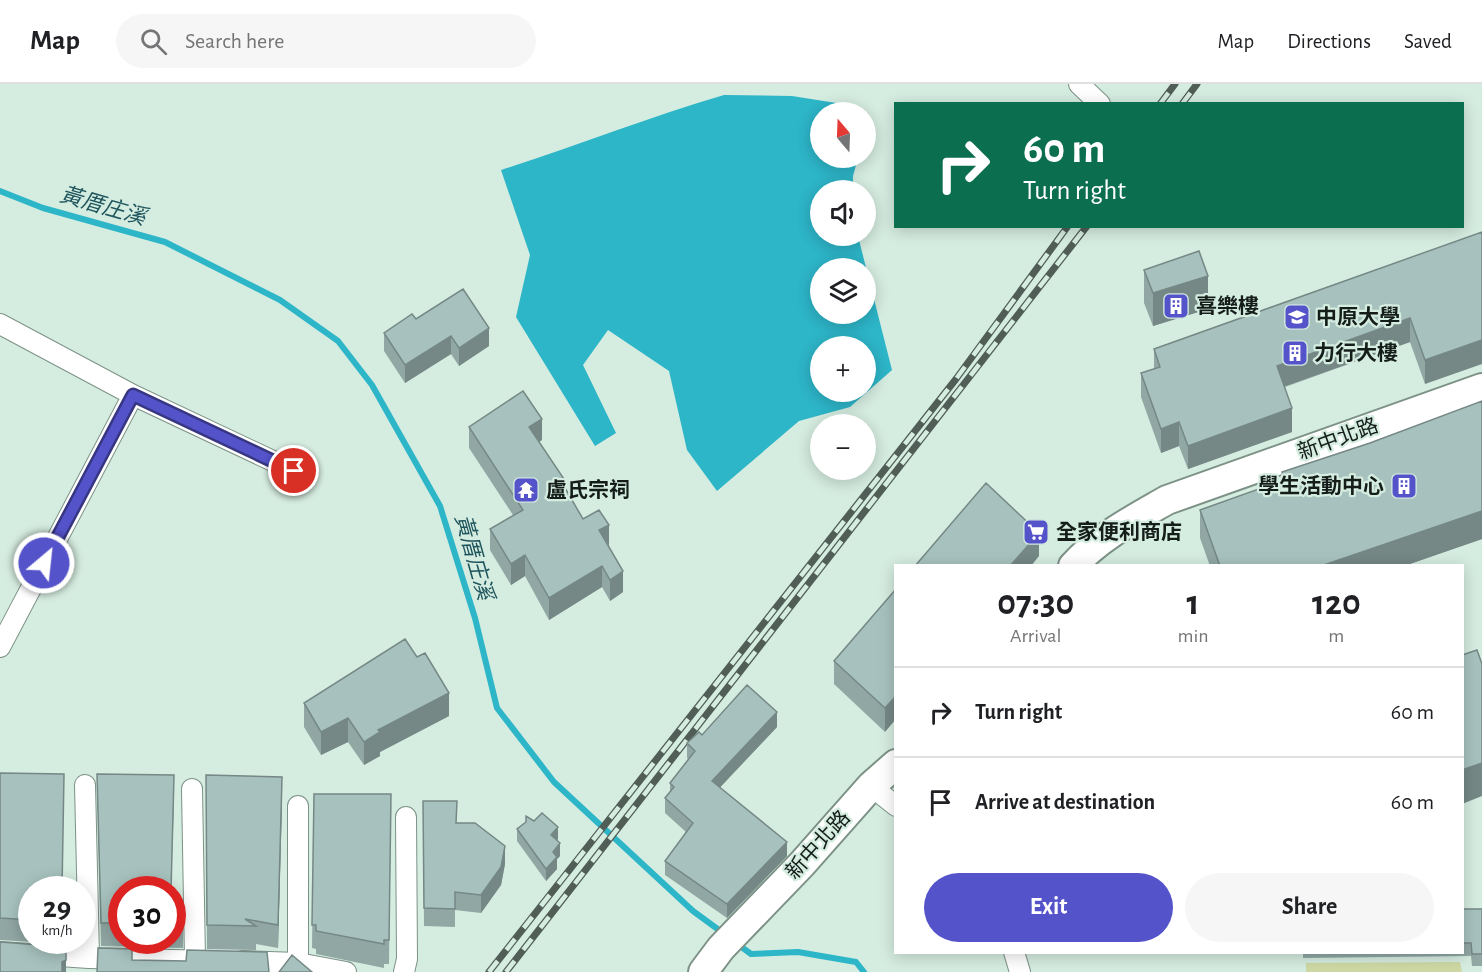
<!DOCTYPE html>
<html lang="en">
<head>
<meta charset="utf-8">
<style>
  body { margin:0; font-family:"Alegreya Sans","Noto Sans TC",sans-serif; background:#f6f6f6; color:#202124; height:100vh; display:flex; flex-direction:column; font-size:22px; white-space:nowrap }
  * { box-sizing:border-box; margin:0 }
  p { font-size:20px; color:#757577 }
  .icon { flex:none; width:33px; height:33px; fill:none; stroke:currentColor; stroke-width:2; stroke-linecap:round; stroke-linejoin:round }
  .map { position:relative; flex:1; overflow:hidden }
  .drawer { position:absolute; left:894px; top:480px; width:570px; height:390px; display:flex; flex-direction:column; background:#fff; border-radius:0px; box-shadow:0 3px 15px #0003 }
  .drawer>* { flex:none }
  .hud { position:absolute; left:894px; top:18px; width:570px; height:126px; border-radius:0px; box-shadow:0 3px 15px #0003; background:#0b6e4f; color:#fff; overflow:hidden }
  .needle { width:39px; rotate:341deg }
  .controls { position:absolute; left:810px; top:18px; display:grid; gap:12px }
  .controls a { display:grid; place-items:center; width:66px; height:66px; border-radius:50%; background:#fff; box-shadow:0 3px 15px #0003; font-size:30px }
  .speed { position:absolute; left:18px; top:792px; display:flex; gap:12px; font-size:30px; font-weight:700; text-align:center }
  .speed>* { display:grid; place-content:center; width:78px; height:78px; border-radius:50%; background:#fff; box-shadow:0 3px 15px #0003; line-height:1 }
  .speed small { font-size:15px; font-weight:400 }
  .speed .limit { border:9px solid #d22; background:#fff; color:#111 }
  .pin { position:absolute; display:grid; place-items:center; width:51px; height:51px; color:#fff; margin:-26px; border:3px solid #fff; border-radius:50%; box-shadow:0 2px 6px #0007 }
  .me { position:absolute; width:66px; margin:-33px; rotate:28deg; stroke-linejoin:round; filter:drop-shadow(0 0 4px #0008) }
  .turn { display:flex; align-items:center; gap:21px; height:126px; padding:0 30px; font-size:27px }
  .turn .icon { width:78px; height:78px; stroke-width:2.5 }
  .turn b { display:block; font-size:42px; line-height:51px }
  .eta { display:flex; justify-content:space-evenly; align-items:center; height:102px; text-align:center }
  .eta b { font-size:36px; font-weight:600; line-height:42px }
  .primary-button { display:flex; gap:12px; margin-top:auto; padding:12px 30px }
  .primary-button a { flex:1; height:69px; border-radius:36px; background:#5453ca; color:#fff; font-size:24px; font-weight:600; line-height:69px; text-align:center }
  .primary-button a+a { background:#f6f6f6; color:#202124 }
  ul { padding:0; list-style:none }
  li { display:flex; align-items:center; gap:18px; height:90px; padding:0 30px; border-top:2px solid #e0e0e0 }
  li div { flex:1 }
  li b { display:block; font-size:22px }
  li em { font-style:normal }
  header { display:flex; align-items:center; gap:36px; box-sizing:border-box; height:84px; padding:0 30px; background:#fff; border-bottom:2px solid #e0e0e0 }
  header strong { font-size:28px }
  nav { display:flex; gap:33px; margin-inline-start:auto; font-size:21px }
  .search { width:420px; height:54px; background:#f6f6f6; display:flex; align-items:center; gap:15px; box-sizing:border-box; padding:0 21px; border-radius:33px; color:#757577; font-size:22px }
  .map>svg:first-child { display:block }
</style>
</head>
<body>
<header>
<strong>Map</strong>
<div class="search"><svg class="icon" aria-label="search" viewBox="0 0 24 24"><circle cx="10" cy="10" r="6"/><path d="M15 15l6 6"/></svg>Search here</div>
<nav><a>Map</a><a>Directions</a><a>Saved</a></nav>
</header>
<div class="map">
<svg width="1482" height="888" viewBox="0 0 1482 888">
  <rect width="100%" height="100%" fill="#d5ece0"/>
  <path fill="#ced9a5" d="M1460 878 1462 888H1306V879Z"/>
  <path fill="#2db5c8" fill-rule="evenodd" d="M724 11 792 12 849 21 854 28H820V74H858L853 92V106H820V152H858L892 286 850 323 799 337 717 407 687 366 669 287 608 246 583 281 616 349 595 362 516 233 530 171 501 86C576 62 649 33 724 11ZM820 184H866V230H820ZM820 262H866V308H820Z"/>
  <g fill="none" stroke-linecap="round" stroke-linejoin="round">
    <path stroke="#2db5c8" stroke-width="6" d="M0 107 43 124 165 158 280 216 338 257 372 301 440 422 475 534 497 624 554 698 693 827 723 849
      M736 859 751 870 798 868 856 878 864 888"/>
    <g stroke="#7d9287" stroke-width="22">
      <path id="street" d="M1079 0 1100 20
        M0 240 133 311 294 387
        M0 563 133 311
        M85 701 89 874
        M871 702 896 722
        M192 705 195 876
        M0 868 89 874 213 877
        M1014 868 1020 888
        M242 877 298 879 346 888
        M298 879V722
        M404 888 407 875 406 733"/>
    </g>
    <g stroke="#7d9287" stroke-width="32">
      <path id="secondary" d="M1073 482C1099 453 1134 435 1167 416L1482 304
        M703 888 721 864 802 780 871 702 896 680"/>
    </g>
    <use href="#street" stroke="#fff" stroke-width="20"/>
    <use href="#secondary" stroke="#fff" stroke-width="28"/>
    <g stroke="#515e58" stroke-width="7">
      <path id="rail" d="M1160 20 1175 0
        M1182 20 1197 0
        M489 888 956 295 1068 142
        M506 888 1087 142"/>
    </g>
    <use href="#rail" stroke="#d5ece0" stroke-width="4.5" stroke-dasharray="14" stroke-linecap="butt"/>
  </g>
  <path fill="#90a7a3" d="M1482 148 1425 300 1410 258 1285 303 1292 348 1188 385 1179 362 1161 369 1141 313V289L1154 285V265Z
    M1144 186 1208 225 1153 242 1144 219Z
    M416 235 489 262 459 282 451 270 405 299 384 267V249Z
    M469 343 542 356 539 358 583 435 609 462 623 508 610 517 602 503 549 536 525 492 511 501 490 466V445L513 431 469 364Z
    M1282 388 1482 455 1404 482H1210L1200 454V426L1282 397Z
    M896 505 885 648 834 600V577Z
    M304 619 449 632 380 668V672L364 681 348 658 321 671 304 643Z
    M777 643 719 704 787 772 727 834 665 791V777L686 748 665 729V714L670 708V699L688 675 687 674V659Z
    M0 689 32 806V856H66V860L0 856Z
    M97 690 174 714 122 806V856H172V827H183V864L101 862Z
    M206 691 282 716 278 864 256 860V866L207 865Z
    M314 710H391L389 880H384V884L316 870V865L312 864Z
    M423 717 457 739 505 780 501 801 481 829 455 826V843L424 842Z
    M517 745 558 755 557 756 560 772 557 775V785L546 797 517 757Z
    M1462 825H1482V882H1472L1471 872 1303 874V868H1462Z"/>
  <path fill="#758885" d="M1208 192V225L1153 242V209Z
    M1410 234V258L1277 305V282Z
    M489 244V262L459 282V264Z
    M451 252V270L405 299V281Z
    M1482 256V280L1425 300V276Z
    M1292 324V348L1188 385V362Z
    M542 335V356L529 364V343Z
    M1179 338V362L1161 369V345Z
    M1482 427V455L1404 482H1321Z
    M609 441V462L599 446Z
    M1039 449V472L1031 482H1010Z
    M525 471V492L511 501V480Z
    M602 482V503L549 536V514Z
    M623 487V508L610 517V496Z
    M449 609V632L380 668V672L364 681V658L378 646Z
    M896 612V635L885 648V624Z
    M777 628V643L712 712V697Z
    M348 634V658L321 671V648Z
    M1482 679V712L1462 720V686Z
    M174 691V714L171 806Z
    M282 693V716L278 864V841Z
    M558 743V755L551 763V751Z
    M787 758V772L727 834V820Z
    M560 759V772L557 775V785L546 797V785L553 768Z
    M505 762V780L501 801 481 829V811Z
    M66 876V888H62V878Z"/>
  <path fill="#a7c2be" stroke="#758885" stroke-width="1.5" d="M1482 148V256L1425 276 1410 234 1277 282 1292 324 1188 362 1179 338 1161 345 1141 289 1160 283 1154 265Z
    M1199 167 1208 192 1153 209 1144 186Z
    M463 205 489 244 459 264 451 252 405 281 384 249 412 230 416 235Z
    M523 307 542 335 529 343 564 395 561 397 583 435 599 426 609 441 599 446 623 487 610 496 602 482 549 514 525 471 511 480 490 445 523 426 469 343Z
    M1482 317V427L1321 482H1220L1200 426 1284 396 1282 388 1370 359Z
    M986 399 1039 449 1010 482H915Z
    M896 505V612L885 624 834 577Z
    M405 555 417 573 425 569 449 609 378 646 380 648 364 658 348 634 321 648 304 619Z
    M1477 566 1482 580V679L1462 686V571Z
    M747 601 777 628 712 697 787 758 727 820 665 777 693 739 665 714 674 703 670 699 695 667 687 659 699 648 702 651Z
    M0 689 64 690 62 806H32V836L0 834Z
    M97 690 174 691 171 806H122V839H101Z
    M206 691 282 693 278 841 245 835 256 842 207 841Z
    M314 710H391L389 856H384V860L316 847V841H312Z
    M423 717H457L456 739H475L505 762 501 783 481 811 455 808V825L424 824Z
    M542 729 558 743 551 751 560 759 553 768 557 773 546 785 517 745 526 738V732L534 737Z
    M1462 825H1482V870H1472L1471 859H1462Z
    M172 827H183V841L172 840Z
    M0 858 66 863V876L62 878V888H0Z
    M98 864 132 865V876L186 877 187 866 267 868 269 888H97Z
    M292 871 312 888H279Z"/>
  <g fill="none" stroke-linecap="round" stroke-linejoin="round">
    <g stroke="#373683" stroke-width="15">
      <path id="route" d="M44 479 133 311 294 387"/>
    </g>
    <use href="#route" stroke="#5453ca" stroke-width="10"/>
  </g>
  <defs>
    <g id="building-square" transform="scale(1.35)"><rect x="-9" y="-9" width="18" height="18" rx="4" fill="#5453ca" stroke="#d5ece0"/><path d="M-4-6H4V6H1V3H-1V6H-4ZM-2.5-4.3h1.7v1.8h-1.7ZM.8-4.3h1.7v1.8H.8ZM-2.5-1h1.7V.8h-1.7ZM.8-1h1.7V.8H.8Z" fill="#fff"/></g>
    <g id="university-square" transform="scale(1.35)"><rect x="-9" y="-9" width="18" height="18" rx="4" fill="#5453ca" stroke="#d5ece0"/><path d="M0-5L7-2L0 1L-7-2ZM-4 1L0 2.5L4 1V4Q0 6-4 4Z" fill="#fff"/></g>
    <g id="temple-square" transform="scale(1.35)"><rect x="-9" y="-9" width="18" height="18" rx="4" fill="#5453ca" stroke="#d5ece0"/><path d="M0-6L5-2H3V0L6.5 2.5H4V6H1.5V3h-3V6H-4V2.5H-6.5L-3 0V-2H-5Z" fill="#fff"/></g>
    <g id="supermarket-square" transform="scale(1.35)"><rect x="-9" y="-9" width="18" height="18" rx="4" fill="#5453ca" stroke="#d5ece0"/><path d="M-6-5.5h2.5l.6 2H6L4.5 2H-2.5L-4.4-4H-6ZM-1.5 3.2a1.3 1.3 0 1 0 .1 0ZM3 3.2a1.3 1.3 0 1 0 .1 0Z" fill="#fff"/></g>
  </defs>
  <g fill-rule="evenodd">
    <use href="#building-square" x="1176" y="222"/>
    <use href="#university-square" x="1297" y="233"/>
    <use href="#building-square" x="1295" y="269"/>
    <use href="#building-square" x="1404" y="402"/>
    <use href="#temple-square" x="526" y="406"/>
    <use href="#supermarket-square" x="1036" y="448"/>
  </g>
  <g text-anchor="middle" dominant-baseline="central" stroke-width="4.5" stroke-linejoin="round" paint-order="stroke">
    <g font-size="21" font-weight="bold" fill="#141d19" stroke="#d5ece0" text-anchor="start">
      <text x="1196" y="222">喜樂樓</text>
      <text x="1316" y="233">中原大學</text>
      <text x="1314" y="269">力行大樓</text>
      <text x="1384" y="402" text-anchor="end">學生活動中心</text>
      <text x="546" y="406">盧氏宗祠</text>
      <text x="1056" y="448">全家便利商店</text>
    </g>
    <g font-size="21" fill="#141d19" stroke="#d5ece0">
      <text transform="translate(1338 355) rotate(-20)">新中北路</text>
      <text transform="translate(818 761) rotate(-48)">新中北路</text>
    </g>
    <g font-size="22" font-style="italic" fill="#1f555d" stroke="#d5ece0">
      <text transform="translate(103 122) rotate(16)">黃厝庄溪</text>
      <text transform="translate(474 473) rotate(74)">黃厝庄溪</text>
    </g>
  </g>
</svg>
<div class="controls">
<a><svg class="needle" viewBox="-14 -14 28 28"><path d="M0-13l5 13h-10z" fill="#e53935"/><path d="M0 13l5-13h-10z" fill="#757577"/></svg></a>
<a><svg class="icon" aria-label="sound" viewBox="0 0 24 24"><path d="M4 9h4l5-4v14l-5-4H4zM17 9q2 3 0 6"/></svg></a>
<a><svg class="icon" aria-label="layers" viewBox="0 0 24 24"><path d="M12 4l9 5-9 5-9-5zM3 14l9 5 9-5"/></svg></a>
<a>+</a>
<a>−</a>
</div>
<div class="speed"><div>29<small>km/h</small></div><div class="limit">30</div></div>
<div class="pin" style="left:294px;top:387px;background:#d93025"><svg class="icon" aria-label="arrive" viewBox="0 0 24 24"><path d="M6 21V4h12l-3 4 3 4H6"/></svg></div>
<svg class="me" style="left:44px;top:479px" viewBox="-20 -20 40 40"><circle r="17" fill="#5453ca" stroke="#fff" stroke-width="3"/><path d="M0-11L8 9 0 5-8 9z" fill="#fff"/></svg>
<div class="hud">
<div class="turn"><svg class="icon" aria-label="right" viewBox="0 0 24 24"><path d="M7 20v-9h11M14 6l5 5-5 5"/></svg><div><b>60 m</b>Turn right</div></div>
</div>
<section class="drawer">
<div class="eta">
<div><b>07:30</b><p>Arrival</p></div>
<div><b>1</b><p>min</p></div>
<div><b>120</b><p>m</p></div>
</div>
<ul>
<li><svg class="icon" aria-label="right" viewBox="0 0 24 24"><path d="M7 20v-9h11M14 6l5 5-5 5"/></svg><div><b>Turn right</b></div><em>60 m</em></li>
<li><svg class="icon" aria-label="arrive" viewBox="0 0 24 24"><path d="M6 21V4h12l-3 4 3 4H6"/></svg><div><b>Arrive at destination</b></div><em>60 m</em></li>
</ul>
<div class="primary-button"><a>Exit</a><a>Share</a></div>
</section>
</div>
</body>
</html>
